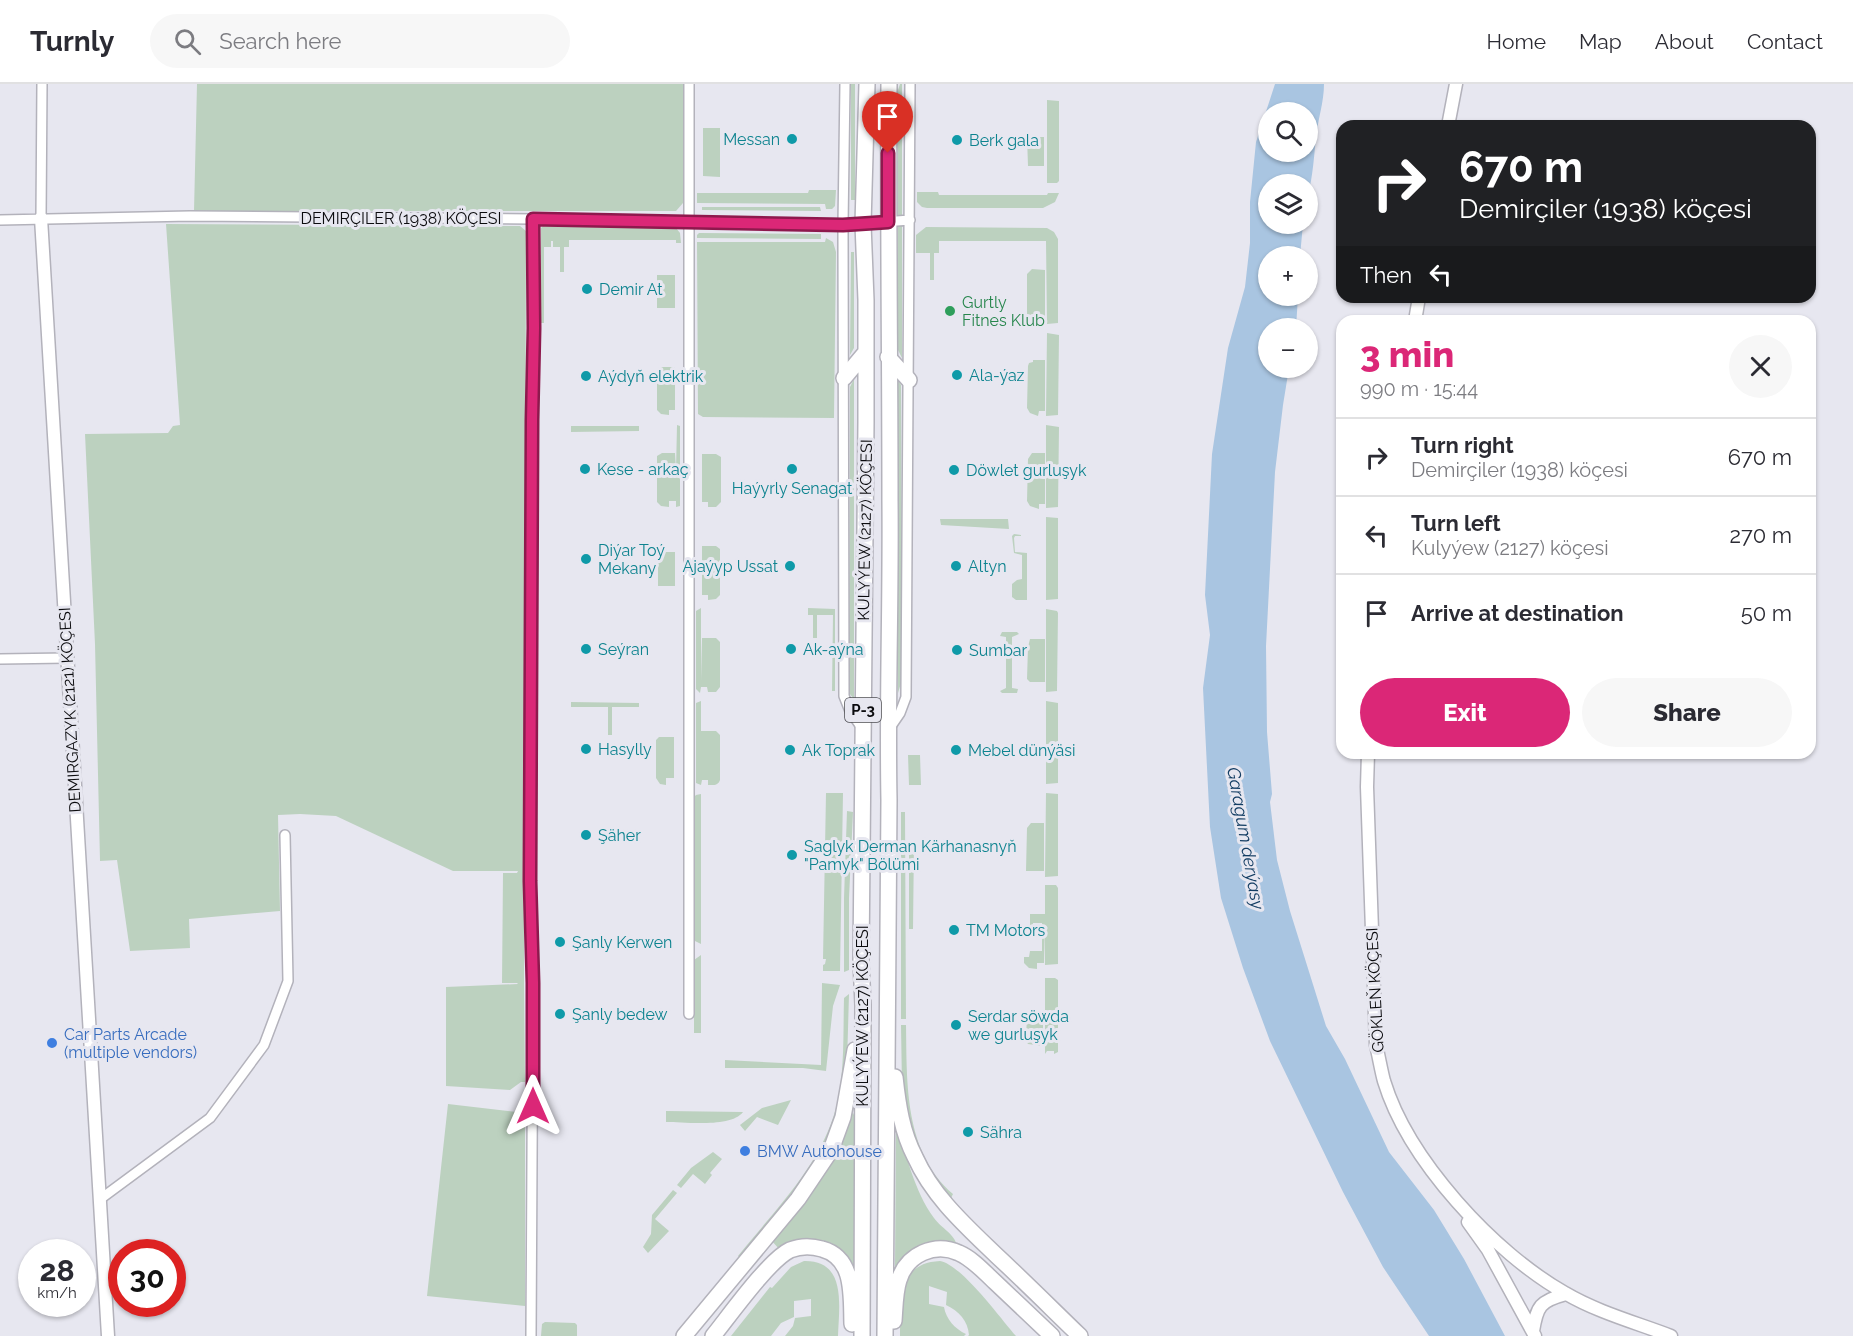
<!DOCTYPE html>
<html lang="en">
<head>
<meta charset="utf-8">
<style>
  body { margin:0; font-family:Raleway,sans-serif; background:#f7f7f7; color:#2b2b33; height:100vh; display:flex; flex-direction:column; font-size:22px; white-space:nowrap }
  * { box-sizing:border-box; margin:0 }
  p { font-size:20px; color:#7c7c81 }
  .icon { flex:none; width:33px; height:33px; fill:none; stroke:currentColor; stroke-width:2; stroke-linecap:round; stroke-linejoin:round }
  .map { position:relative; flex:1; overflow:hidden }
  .side { position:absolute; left:1336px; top:231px; width:480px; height:444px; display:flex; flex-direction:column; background:#fff; border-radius:18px; box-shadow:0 2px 4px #0004 }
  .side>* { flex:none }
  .banner { position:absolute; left:1336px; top:36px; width:480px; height:183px; border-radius:18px; box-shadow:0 2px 4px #0004; background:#202124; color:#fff; overflow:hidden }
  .fabs { position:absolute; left:1258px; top:18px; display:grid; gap:12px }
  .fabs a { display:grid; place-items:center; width:60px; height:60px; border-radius:50%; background:#fff; box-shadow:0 2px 4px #0004; font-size:30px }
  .speed { position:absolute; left:18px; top:1155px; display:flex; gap:12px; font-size:30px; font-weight:700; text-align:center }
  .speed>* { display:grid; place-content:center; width:78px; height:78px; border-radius:50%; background:#fff; box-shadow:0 2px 4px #0004; line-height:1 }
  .speed small { font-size:15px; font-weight:400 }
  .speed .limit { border:9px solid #d22; background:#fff; color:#111 }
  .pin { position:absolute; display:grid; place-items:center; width:51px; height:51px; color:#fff; margin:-62px -26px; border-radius:50% 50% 50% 0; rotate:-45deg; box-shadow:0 0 6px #0007 }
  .pin .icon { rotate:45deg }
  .me { position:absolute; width:66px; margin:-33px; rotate:0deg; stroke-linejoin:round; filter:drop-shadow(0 0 4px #0008) }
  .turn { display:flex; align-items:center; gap:21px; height:126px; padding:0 24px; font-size:27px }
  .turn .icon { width:78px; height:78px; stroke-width:2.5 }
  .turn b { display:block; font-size:42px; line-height:51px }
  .then { display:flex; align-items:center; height:57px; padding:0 24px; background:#0003; gap:12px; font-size:22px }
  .round { display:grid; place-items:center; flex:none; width:63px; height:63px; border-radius:32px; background:#f7f7f7 }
  .summary { display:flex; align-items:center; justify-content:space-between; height:102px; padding:0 24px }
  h1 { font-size:36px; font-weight:800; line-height:45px; color:#db2777 }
  .button { display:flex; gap:12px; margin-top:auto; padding:12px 24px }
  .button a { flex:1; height:69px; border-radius:36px; background:#db2777; color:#fff; font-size:24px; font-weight:800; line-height:69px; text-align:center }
  .button a+a { background:#f7f7f7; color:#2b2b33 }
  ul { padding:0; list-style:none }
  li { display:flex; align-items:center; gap:18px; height:78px; padding:0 24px; border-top:2px solid #e1e1e2 }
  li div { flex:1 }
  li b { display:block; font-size:22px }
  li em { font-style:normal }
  header { display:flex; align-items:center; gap:36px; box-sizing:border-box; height:84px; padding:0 30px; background:#fff; border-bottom:2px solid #e1e1e2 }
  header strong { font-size:28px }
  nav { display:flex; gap:33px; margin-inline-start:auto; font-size:21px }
  .search { width:420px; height:54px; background:#f7f7f7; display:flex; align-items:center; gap:15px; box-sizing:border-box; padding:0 21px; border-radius:33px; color:#7c7c81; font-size:22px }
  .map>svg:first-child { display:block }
</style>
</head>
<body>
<header>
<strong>Turnly</strong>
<div class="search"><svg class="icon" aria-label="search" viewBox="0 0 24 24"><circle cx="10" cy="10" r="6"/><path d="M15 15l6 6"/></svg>Search here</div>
<nav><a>Home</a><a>Map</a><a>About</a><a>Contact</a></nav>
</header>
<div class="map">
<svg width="1853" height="1252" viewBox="0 0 1853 1252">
  <rect width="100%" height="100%" fill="#e7e7f0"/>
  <path fill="#bcd1bf" d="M197 0H683V119L676 127H194Z
    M851 0H855V116H851Z
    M900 0H902V274L898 266V6Z
    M1047 16 1059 17V97L1057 99H1047Z
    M703 44H720V93L703 92Z
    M1027 53H1044V82H1028Z
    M809 106H836L835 122 832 125H826L825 120 697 119V109H808Z
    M917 108H938L939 111H1047L1048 109H1059L1055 118 1043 124H927L922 123 917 118Z
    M702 123H820L821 127 702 126Z
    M166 140 520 142 526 147 524 900 525 998H521L510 1006 446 1002V903L518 900 517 899H502L503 789H517L518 787H453L336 732 300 730 278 731 280 827 189 835 190 864 130 867 117 776 100 777 95 560 85 350 168 349 173 342 180 341Z
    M545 140 676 144 680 149 681 159H676V156H569V163H564V188H560V163H553V157H551V163H544V239H541V144Z
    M926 143 1047 144 1054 148 1058 155V239L1047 240 1046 157H939V169H934V196H930V169H916V151Z
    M699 149 821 150V155L697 154V151Z
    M826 154 833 158 836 168 834 334 703 333 698 330 697 158H825Z
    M851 168H854V264L850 271Z
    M1032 185 1045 186V234H1038V240H1030L1027 236V190Z
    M657 191H675V224H657Z
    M1047 249 1059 251 1058 331 1046 332Z
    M1033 276H1045V327H1039L1038 332 1030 329 1027 324 1028 282 1029 279 1033 278Z
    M661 283H675V326H669V331L661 330 657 326V286Z
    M896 293 901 301 902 596 898 609Z
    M854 295V615L849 609 850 303Z
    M677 341 680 342V422L676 423V417H669V423L661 422 657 418V372L662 369H675L676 387Z
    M1046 341 1059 343 1058 423 1046 424Z
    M571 342H639V347L571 348Z
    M1032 369H1045V420H1039V425L1030 422 1027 417 1028 375Z
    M702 370H716L721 373V418L716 423H708V418H702Z
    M1046 433 1058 434V515L1046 516Z
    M940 435H1008L1009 445 941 441Z
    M1014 450 1021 451V452H1015L1014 454 1015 468 1027 469V516H1016L1012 513V500L1017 496 1022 495V471L1014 469 1012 452Z
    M702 462H716L720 465V511L716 515 708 516V511H702Z
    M658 468H675V502H658Z
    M701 524V597L702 554H716L720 558V603L716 608H708L707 603H701L700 609 696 605V527Z
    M808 524 835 525V607H832L833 531H817V554H813V531H808Z
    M1046 525 1057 527 1058 529 1057 607 1046 608Z
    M1002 548H1017L1019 550 1012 553V604L1018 605 1017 609H1002L1000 607 1006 604V553L1000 552Z
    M1030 555H1045V598H1030L1027 595 1028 563Z
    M701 617V647H716L720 651V696C718 702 713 701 708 701V696H702L701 701 696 699V619Z
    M1046 617 1058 619V699L1046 700Z
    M571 618 639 619V623H612V651H608V623H571Z
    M659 653H674V694H666V701L660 700 656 694V656Z
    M908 671H920L921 701H909Z
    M826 709H843L840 887H823V881L825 880 826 875H823Z
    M1046 709 1058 710V792L1045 793Z
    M701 710V860L693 856V714L696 711Z
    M847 727 853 728 849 814V886L844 888V814Z
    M901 728H905L906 935H901Z
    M1031 739H1044V787H1026L1027 744Z
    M909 757H914L913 845H909Z
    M1045 801H1056L1058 804V880L1045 881V839L1044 879H1037V885L1029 884 1024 879V873H1029L1030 867H1042V839H1033L1032 852H1030V830H1045Z
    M701 871V949H694V876Z
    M1045 894H1055L1058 896V968L1054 970V967H1047L1045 970Z
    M822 899 840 901 833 922 826 987 803 984H725V976L821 981Z
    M849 910 847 980 844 1011 820 1074 742 1176 738 1172C774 1127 821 1081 836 1024 845 989 843 950 844 914Z
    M1027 929H1043V962L1028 960 1026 957Z
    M901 941H906C907 999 904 1068 953 1110L951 1114 938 1102 912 1051 902 1003Z
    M791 1016 778 1041 757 1033 745 1047 740 1041 762 1024Z
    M448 1020 525 1029V1222L427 1212Z
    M666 1027 743 1028C731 1044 685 1038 666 1038Z
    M853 1029 855 1033 854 1181 843 1170 780 1166 771 1156 851 1030Z
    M896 1041C907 1071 914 1107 934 1134 941 1144 955 1150 957 1162L896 1184 895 1183Z
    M713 1068 722 1075 710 1089 712 1091 705 1100 693 1090 681 1104 677 1101 691 1084Z
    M673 1106 677 1109 655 1135 669 1147 648 1169 643 1163 651 1150 652 1131Z
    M804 1177C847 1176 839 1222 838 1252H785L793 1242 795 1234 811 1232V1215L794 1217V1233L781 1239 771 1252H731L770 1203 772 1204 791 1183Z
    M940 1177C962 1181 1000 1234 1016 1252H968L969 1251C968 1237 959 1227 946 1221L947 1208 929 1202V1220L944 1223C946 1235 955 1245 966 1250L964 1252H900C901 1219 896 1179 940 1177Z
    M545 1238 575 1239 577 1241V1252H541L542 1240Z"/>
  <path fill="#a9c5e1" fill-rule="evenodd" d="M1275 0H1324C1324 18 1318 35 1316 53 1314 72 1313 92 1308 111V100H1269V140H1303L1300 172H1269V212H1298L1296 244H1269V284H1289L1283 321 1275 388 1266 562 1267 648 1272 710 1270 718 1277 776 1290 827 1326 942 1345 975 1389 1068 1434 1126 1464 1175 1505 1252H1429L1383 1183 1343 1108 1270 957 1243 884 1221 814 1210 743 1203 604 1210 551 1205 511 1212 370 1228 264 1245 203 1250 159V118L1256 58ZM1269 28H1308V68H1269Z"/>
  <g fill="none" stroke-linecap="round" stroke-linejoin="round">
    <g stroke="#b3b2bb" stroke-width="12">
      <path id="minor" d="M689 0V930
        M845 0 843 141 844 612 850 627 862 644
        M41 134 42 0
        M0 136 190 132 533 135 843 141 910 136
        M0 575 67 574
        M889 645 900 629 906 613 910 0
        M99 1116 210 1034 264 961 288 897 285 751
        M531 1252 533 899 530 797 532 336 534 245 533 135"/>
    </g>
    <g stroke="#b3b2bb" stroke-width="15">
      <path id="tertiary" d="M1448 42 1456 0
        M41 134 108 1252
        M1415 237 1419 213
        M1368 669 1367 703 1376 961C1379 973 1381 986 1384 997 1408 1076 1494 1169 1565 1209 1597 1228 1637 1239 1671 1252
        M1468 1138 1488 1166 1535 1252
        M1533 1247C1537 1222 1540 1217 1566 1210"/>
    </g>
    <g stroke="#b3b2bb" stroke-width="18">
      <path id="trunk" d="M888 273 909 296
        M844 294 865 269
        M895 993C898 1021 902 1048 915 1073 933 1113 966 1142 997 1172 1025 1198 1052 1225 1080 1252
        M894 1237C895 1224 895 1208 899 1196 907 1170 935 1158 959 1169 973 1175 984 1188 995 1198 1014 1216 1033 1234 1052 1252
        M684 1252 798 1115 831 1066 843 1033 855 966
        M713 1252C730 1231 769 1176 790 1166 800 1162 812 1162 822 1165 855 1174 851 1212 852 1240
        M862 1252 863 921 861 877 866 338V216L863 140 867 0
        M885 1252 889 716C887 617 891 517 890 417 890 278 888 139 889 0"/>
    </g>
    <use href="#minor" stroke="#fff" stroke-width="9"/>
    <use href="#tertiary" stroke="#fff" stroke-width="12"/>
    <use href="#trunk" stroke="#fff" stroke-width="15"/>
  </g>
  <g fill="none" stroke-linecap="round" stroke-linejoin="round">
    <g stroke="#8e194d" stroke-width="15">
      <path id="route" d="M533 1022V899L530 797 532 336 534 244 533 135 843 141 888 138V69"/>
    </g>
    <use href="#route" stroke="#db2777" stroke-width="10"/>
  </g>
  <g fill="#0f9aa8" stroke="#e7e7f0" stroke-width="2">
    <circle cx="792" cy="55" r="6"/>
    <circle cx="957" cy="56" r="6"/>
    <circle cx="587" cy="205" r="6"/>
    <circle cx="957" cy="291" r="6"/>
    <circle cx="586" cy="292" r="6"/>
    <circle cx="585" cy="385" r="6"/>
    <circle cx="792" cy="385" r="6"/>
    <circle cx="954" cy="386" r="6"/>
    <circle cx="586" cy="475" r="6"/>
    <circle cx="790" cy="482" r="6"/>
    <circle cx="956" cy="482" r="6"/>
    <circle cx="586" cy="565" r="6"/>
    <circle cx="791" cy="565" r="6"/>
    <circle cx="957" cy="566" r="6"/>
    <circle cx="586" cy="665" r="6"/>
    <circle cx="790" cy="666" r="6"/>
    <circle cx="956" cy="666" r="6"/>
    <circle cx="586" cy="751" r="6"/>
    <circle cx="792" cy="771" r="6"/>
    <circle cx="954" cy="846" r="6"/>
    <circle cx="560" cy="858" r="6"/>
    <circle cx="560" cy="930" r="6"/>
    <circle cx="956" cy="941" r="6"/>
    <circle cx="968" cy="1048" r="6"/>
  </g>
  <circle fill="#2e9e5b" stroke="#e7e7f0" stroke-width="2" cx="950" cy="227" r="6"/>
  <g fill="#3f7fe0" stroke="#e7e7f0" stroke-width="2">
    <circle cx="52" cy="959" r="6"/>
    <circle cx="745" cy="1067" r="6"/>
  </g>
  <g text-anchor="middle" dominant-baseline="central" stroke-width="6" stroke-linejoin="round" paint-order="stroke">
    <rect fill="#e7e7f0" stroke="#4d4d52" stroke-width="1.5" x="845" y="614" width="36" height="24" rx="4.5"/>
    <g font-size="15" font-weight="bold" fill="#0b0b0e">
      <text x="863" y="626">P-3</text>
    </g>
    <g font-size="16" fill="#0d838f" stroke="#e7e7f0" text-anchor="start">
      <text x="780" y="55" text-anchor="end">Messan</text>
      <text x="969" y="56">Berk gala</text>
      <text x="599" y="205">Demir At</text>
      <text x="969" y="291">Ala-ýaz</text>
      <text x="598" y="292">Aýdyň elektrik</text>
      <text x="597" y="385">Kese - arkaç</text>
      <text x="966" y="386">Döwlet gurluşyk</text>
      <text x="792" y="404" text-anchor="middle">Haýyrly Senagat</text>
      <text x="598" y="466">Diýar Toý<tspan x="598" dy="18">Mekany</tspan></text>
      <text x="778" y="482" text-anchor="end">Ajaýyp Ussat</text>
      <text x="968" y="482">Altyn</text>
      <text x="598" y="565">Seýran</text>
      <text x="803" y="565">Ak-aýna</text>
      <text x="969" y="566">Sumbar</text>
      <text x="598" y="665">Hasylly</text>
      <text x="802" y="666">Ak Toprak</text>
      <text x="968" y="666">Mebel dünýäsi</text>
      <text x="598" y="751">Şäher</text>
      <text x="804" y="762">Saglyk Derman Kärhanasnyň<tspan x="804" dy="18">"Pamyk" Bölümi</tspan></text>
      <text x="966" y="846">TM Motors</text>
      <text x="572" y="858">Şanly Kerwen</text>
      <text x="572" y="930">Şanly bedew</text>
      <text x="968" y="932">Serdar söwda<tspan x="968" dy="18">we gurluşyk</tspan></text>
      <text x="980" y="1048">Sähra</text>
    </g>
    <g font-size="16" fill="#0b0b0e" stroke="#e7e7f0">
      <text x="401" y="134">DEMIRÇILER (1938) KÖÇESI</text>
      <text transform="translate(865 446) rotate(-89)">KULYÝEW (2127) KÖÇESI</text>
      <text transform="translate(70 626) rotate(-93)">DEMIRGAZYK (2121) KÖÇESI</text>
      <text transform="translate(1375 906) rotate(-93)">GÖKLEŇ KÖÇESI</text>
      <text transform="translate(862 932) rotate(-90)">KULYÝEW (2127) KÖÇESI</text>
    </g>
    <g font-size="16" fill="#27864d" stroke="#e7e7f0" text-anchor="start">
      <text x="962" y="218">Gurtly<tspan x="962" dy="18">Fitnes Klub</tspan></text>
    </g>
    <g font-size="16" fill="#366cbe" stroke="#e7e7f0" text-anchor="start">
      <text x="64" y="950">Car Parts Arcade<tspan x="64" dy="18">(multiple vendors)</tspan></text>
      <text x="757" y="1067">BMW Autohouse</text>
    </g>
    <g font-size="18" font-style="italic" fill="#133d63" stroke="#e7e7f0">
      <text transform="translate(1246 754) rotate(80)">Garagum derýasy</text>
    </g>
  </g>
</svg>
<div class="fabs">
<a><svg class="icon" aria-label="search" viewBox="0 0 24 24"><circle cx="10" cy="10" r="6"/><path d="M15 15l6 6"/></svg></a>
<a><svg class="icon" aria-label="layers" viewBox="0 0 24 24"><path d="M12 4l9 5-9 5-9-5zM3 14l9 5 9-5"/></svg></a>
<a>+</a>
<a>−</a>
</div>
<div class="speed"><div>28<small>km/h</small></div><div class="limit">30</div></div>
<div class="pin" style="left:888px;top:69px;background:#d93025"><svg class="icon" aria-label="arrive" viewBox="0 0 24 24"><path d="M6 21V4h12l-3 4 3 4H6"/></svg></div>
<svg class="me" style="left:533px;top:1022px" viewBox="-20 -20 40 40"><path d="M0-17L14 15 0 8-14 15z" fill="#db2777" stroke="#fff" stroke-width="4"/></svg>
<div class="banner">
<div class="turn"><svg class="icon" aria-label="right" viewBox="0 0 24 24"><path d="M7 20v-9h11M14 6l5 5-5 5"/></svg><div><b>670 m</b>Demirçiler (1938) köçesi</div></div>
<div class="then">Then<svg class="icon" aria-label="left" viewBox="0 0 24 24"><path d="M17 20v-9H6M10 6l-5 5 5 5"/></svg></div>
</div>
<section class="side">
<div class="summary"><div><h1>3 min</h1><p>990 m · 15:44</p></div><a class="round"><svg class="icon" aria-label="close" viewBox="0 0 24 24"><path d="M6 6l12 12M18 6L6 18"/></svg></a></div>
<ul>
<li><svg class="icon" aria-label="right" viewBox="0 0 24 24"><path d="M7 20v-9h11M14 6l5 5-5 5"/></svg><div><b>Turn right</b><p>Demirçiler (1938) köçesi</p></div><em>670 m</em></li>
<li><svg class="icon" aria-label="left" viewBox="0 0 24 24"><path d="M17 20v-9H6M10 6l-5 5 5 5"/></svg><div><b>Turn left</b><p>Kulyýew (2127) köçesi</p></div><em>270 m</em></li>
<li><svg class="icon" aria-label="arrive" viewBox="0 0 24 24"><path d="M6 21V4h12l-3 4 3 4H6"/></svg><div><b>Arrive at destination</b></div><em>50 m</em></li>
</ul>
<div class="button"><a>Exit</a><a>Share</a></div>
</section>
</div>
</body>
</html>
